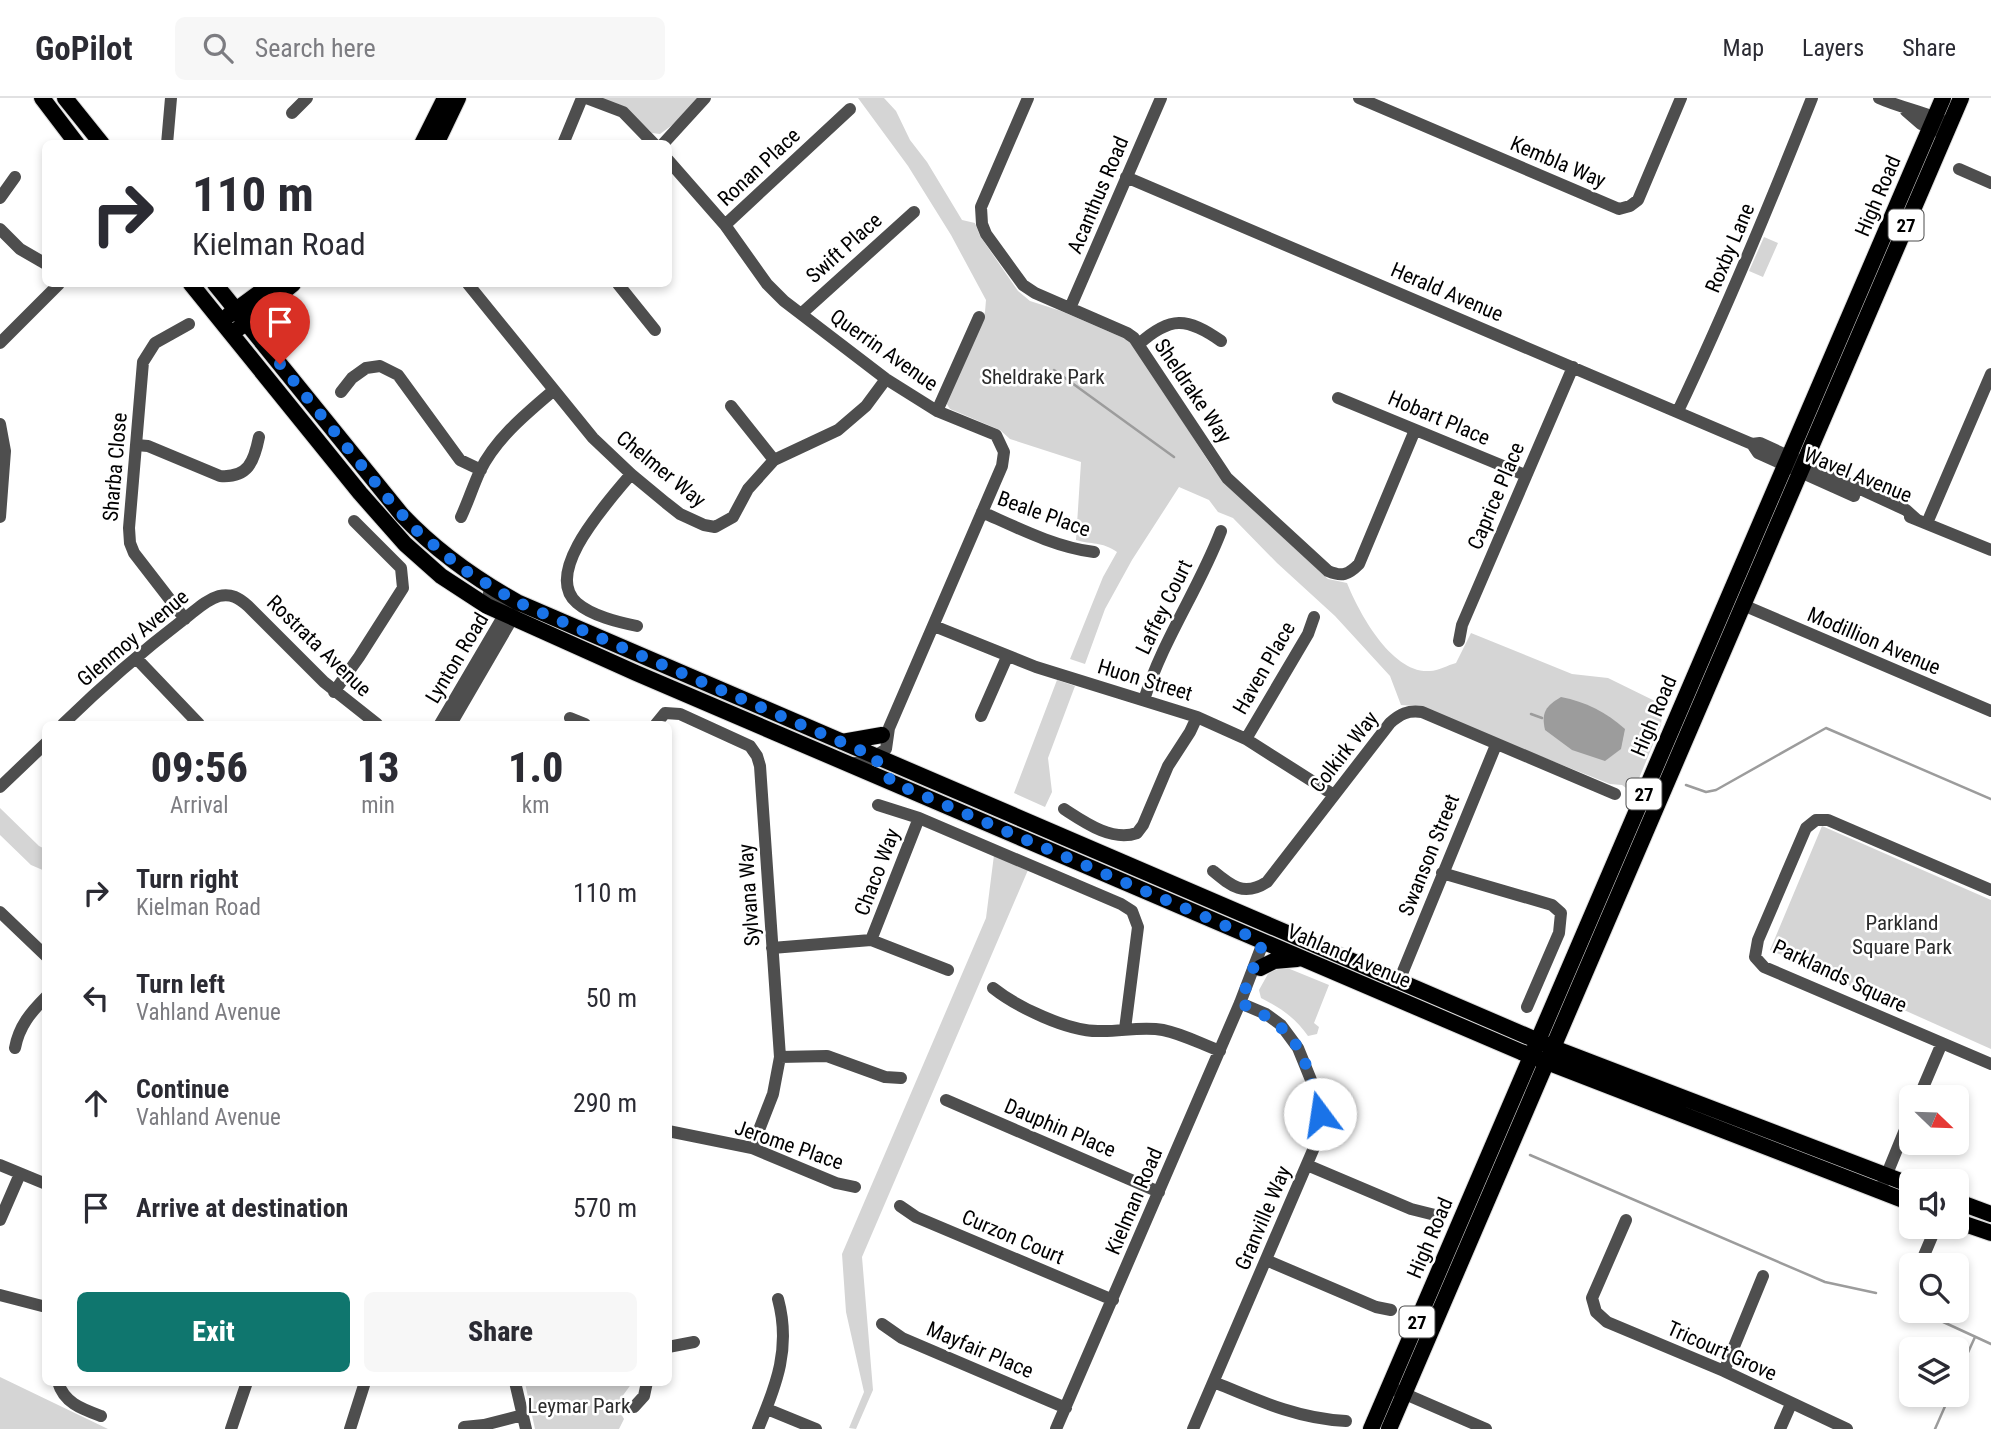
<!DOCTYPE html>
<html lang="en">
<head>
<meta charset="utf-8">
<style>
  body { margin:0; font-family:"Roboto Condensed",sans-serif; background:#f7f7f7; color:#2b2b33; height:100vh; display:flex; flex-direction:column; font-size:26px; white-space:nowrap }
  * { box-sizing:border-box; margin:0 }
  p { font-size:23px; color:#7c7c81 }
  .icon { flex:none; width:38px; height:38px; fill:none; stroke:currentColor; stroke-width:2; stroke-linecap:round; stroke-linejoin:round }
  .map { position:relative; flex:1; overflow:hidden }
  .panel { position:absolute; left:42px; top:623px; width:630px; height:665px; display:flex; flex-direction:column; background:#fff; border-radius:10px; box-shadow:0 4px 10px #0003 }
  .panel>* { flex:none }
  .guide { position:absolute; left:42px; top:42px; width:630px; height:147px; border-radius:10px; box-shadow:0 4px 10px #0003; background:#fff; color:#2b2b33; overflow:hidden }
  .needle { width:46px; rotate:113deg }
  .controls { position:absolute; left:1899px; top:987px; display:grid; gap:14px }
  .controls a { display:grid; place-items:center; width:70px; height:70px; border-radius:10px; background:#fff; box-shadow:0 4px 10px #0003; font-size:35px }
  .pin { position:absolute; display:grid; place-items:center; width:60px; height:60px; color:#fff; margin:-72px -30px; border-radius:50% 50% 50% 0; rotate:-45deg; box-shadow:0 0 7px #0007 }
  .pin .icon { rotate:45deg }
  .me { position:absolute; width:77px; margin:-38px; rotate:346deg; stroke-linejoin:round; filter:drop-shadow(0 0 5px #0008) }
  .turn { display:flex; align-items:center; gap:24px; height:147px; padding:0 35px; font-size:32px }
  .turn .icon { width:91px; height:91px; stroke-width:2.5 }
  .turn b { display:block; font-size:49px; line-height:60px }
  .eta { display:flex; justify-content:space-evenly; align-items:center; height:119px; text-align:center }
  .eta b { font-size:42px; font-weight:800; line-height:49px }
  .action { display:flex; gap:14px; margin-top:auto; padding:14px 35px }
  .action a { flex:1; height:80px; border-radius:10px; background:#0f766e; color:#fff; font-size:28px; font-weight:800; line-height:80px; text-align:center }
  .action a+a { background:#f7f7f7; color:#2b2b33 }
  ul { padding:0; list-style:none }
  li { display:flex; align-items:center; gap:21px; height:105px; padding:0 35px }
  li div { flex:1 }
  li b { display:block; font-size:26px }
  li em { font-style:normal }
  header { display:flex; align-items:center; gap:42px; box-sizing:border-box; height:98px; padding:0 35px; background:#fff; border-bottom:2px solid #e1e1e2 }
  header strong { font-size:33px }
  nav { display:flex; gap:38px; margin-inline-start:auto; font-size:24px }
  .search { width:490px; height:63px; background:#f7f7f7; display:flex; align-items:center; gap:18px; box-sizing:border-box; padding:0 24px; border-radius:10px; color:#7c7c81; font-size:26px }
  .map>svg:first-child { display:block }
</style>
</head>
<body>
<header>
<strong>GoPilot</strong>
<div class="search"><svg class="icon" aria-label="search" viewBox="0 0 24 24"><circle cx="10" cy="10" r="6"/><path d="M15 15l6 6"/></svg>Search here</div>
<nav><a>Map</a><a>Layers</a><a>Share</a></nav>
</header>
<div class="map">
<svg width="1991" height="1331" viewBox="0 0 1991 1331">
  <rect width="100%" height="100%" fill="#fff"/>
  <path fill="#d5d5d5" d="M601 0H700L675 25 660 36 652 35 626 10Z
    M858 0H884L896 13 910 42 927 64 962 122 975 125 980 138 1018 193 1030 203 1061 213 1128 242 1138 254 1212 369 1231 391 1328 481 1347 485C1359 515 1392 576 1430 573 1438 573 1448 567 1456 565L1471 535 1572 576 1608 580 1663 607 1661 627 1633 695 1622 687 1610 686 1414 608 1401 607 1390 578 1335 518 1277 465 1233 420 1218 414 1209 402 1179 389 1132 462 1105 511 1085 566 1070 561 1103 479 1117 454C1101 443 1092 447 1076 442L1081 364 1010 341 1000 332 950 311 945 303 985 214 986 202 951 137 908 68Z
    M1764 139 1778 145 1763 179 1749 173Z
    M1057 582 1075 588 1048 660 1052 694 1045 709 1014 695Z
    M0 710 39 748 45 751V773L31 767 0 737Z
    M1822 728 1991 802V951L1770 852Z
    M994 757 1028 772 862 1159 873 1292 856 1331 849 1330 864 1294 846 1214 842 1156 986 820Z
    M1285 869 1329 887 1314 925 1319 929 1317 936 1308 938C1295 919 1280 910 1261 900L1259 892 1269 874Z
    M0 1279 108 1331H0Z
    M525 1285V1284L632 1285 616 1307 624 1321 619 1331H535Z"/>
  <path fill="#9c9c9c" d="M1561 599C1586 604 1606 614 1625 631L1621 651 1605 663 1572 652 1545 632C1541 614 1546 608 1561 599Z"/>
  <g fill="none" stroke-linecap="round" stroke-linejoin="round">
    <path stroke="#9c9c9c" stroke-width="2.5" d="M1054 272 1174 359
      M1531 616 1542 620
      M1686 687 1706 694 1716 692 1826 630 1991 701
      M1530 1057 1825 1184 1876 1195
      M1928 1217 1991 1246
      M1956 1281 1975 1239
      M1935 1331 1950 1297"/>
    <g stroke="#dbdbdb" stroke-width="18">
      <path id="major" d="M42 0 77 46
        M65 0 102 46
        M422 46 445 0
        M436 46 458 0
        M191 186 360 395 405 446 441 478 487 508 636 575 1521 954 1911 1105
        M215 186 402 417C436 453 474 480 517 504L1564 954 1911 1087
        M229 217 271 186
        M239 230 293 186
        M842 644 882 637
        M1260 870 1274 863 1297 861
        M1956 1103 1991 1116
        M1956 1123 1991 1135
        M1371 1331 1943 0
        M1389 1331 1961 0"/>
    </g>
    <path stroke="#4e4e4e" stroke-width="12" d="M586 0 623 14 654 46
      M1028 0 981 109 982 126 986 136 1023 187 1035 195 1127 235 1134 240 1227 380 1328 473C1342 479 1348 477 1359 466L1415 332
      M1359 0 1619 111 1630 108 1638 102 1681 0
      M1879 0C1899 9 1921 13 1941 22
      M1906 13 1921 26 1945 36
      M292 15 307 0
      M167 46 171 0
      M563 46 582 0
      M663 46 705 0
      M668 62 725 127 767 186 784 203 886 281 937 313 996 337 1004 354 1002 368 889 630 886 651 868 663 850 666
      M1959 71 1991 85
      M1126 79 1752 346 1760 345 1906 412 1916 421
      M0 100 15 79
      M725 127 850 11
      M0 131 20 151 46 166
      M468 186 593 340 631 376 666 405 680 416 704 427 715 429 733 419 748 391 774 362 838 332 866 308 886 281
      M618 186 655 232
      M1070 210 1161 0
      M801 216 914 114
      M0 245 59 186
      M1139 246C1170 218 1187 219 1221 243
      M341 294 352 280 366 270 380 268 398 277 460 362 481 372
      M1338 300 1525 377
      M731 308 774 362
      M937 313 979 219
      M1678 313C1727 210 1770 106 1812 0
      M0 326 5 353 0 419
      M1752 346 1758 355 1854 398
      M136 347 148 348 220 378C248 380 254 364 259 339
      M631 376C611 401 541 474 577 505 592 518 618 524 637 528
      M982 414C1018 430 1055 449 1094 454
      M461 419C468 404 473 388 480 373 496 340 527 315 554 292
      M1910 419 1991 452
      M1927 425 1991 276
      M1743 507 1991 613
      M185 521 134 455 130 445 129 430 143 264 155 245 189 226
      M934 528 1036 569 1197 619 1246 641 1334 697
      M1459 543 1462 527 1573 269
      M136 560 199 626
      M334 594 359 559 403 490 401 470 354 423
      M1144 602C1163 541 1199 491 1221 433
      M981 618 1007 559
      M570 620 585 626
      M63 626C101 589 141 554 183 522 194 514 205 502 219 498 231 495 239 500 248 508L324 584 377 626
      M440 626 504 517 513 516
      M451 626 512 521 502 504 489 495
      M656 626 665 615 680 616 750 648 757 658 760 668 780 959 773 996 752 1050
      M1246 641 1308 536 1314 519
      M0 689 46 645
      M878 707 919 720 1121 806 1132 813 1138 829 1125 931
      M1064 711C1084 724 1112 744 1137 735L1143 727 1168 668 1190 634 1197 619
      M1213 773C1231 788 1244 799 1267 784L1390 625C1400 616 1408 612 1422 614L1615 696
      M1442 775 1552 807 1561 815 1559 835 1527 909
      M1991 792 1828 722H1816L1806 730 1758 842 1755 859 1764 869 1991 966
      M0 814 46 858
      M871 842 919 720
      M772 850 871 842 948 872
      M1399 883 1496 647
      M993 890C1017 909 1067 933 1098 933 1120 934 1141 928 1163 932 1183 936 1201 946 1220 953
      M15 950C19 928 31 914 46 899
      M780 959 827 958 885 979 901 980
      M1919 999 1942 945
      M946 1002 1159 1094
      M668 1033 752 1050 836 1085 855 1089
      M0 1067 46 1086
      M1307 1067 1411 1111 1435 1117
      M1880 1093 1911 1017
      M900 1108 916 1119 1113 1202
      M0 1122 20 1076
      M1626 1122 1592 1200 1596 1214 1607 1224 1724 1273 1847 1331
      M1266 1162 1376 1209 1391 1212
      M1920 1167 1936 1129
      M0 1197 46 1209
      M882 1226 902 1240 1066 1310
      M668 1249 694 1244
      M1724 1273 1763 1178
      M58 1284C64 1305 82 1311 101 1318
      M515 1284 526 1331
      M1214 1284C1257 1302 1298 1321 1346 1323
      M1396 1292 1486 1331
      M634 1309 644 1298 647 1284
      M767 1311 816 1331
      M464 1329 484 1327 523 1317
      M231 1331 247 1284
      M350 1331 365 1284
      M758 1331C777 1286 791 1249 778 1201
      M1056 1331 1240 905 1261 850
      M1193 1331 1316 1045 1320 1016 1311 982 1298 950 1281 927 1266 916 1240 905
      M1780 1331 1791 1306"/>
    <use href="#major" stroke="#000" stroke-width="16"/>
  </g>
  <g fill="none" stroke-linecap="round" stroke-linejoin="round">
    <path stroke="#1a73e8" stroke-width="12" stroke-dasharray="0 21.6" d="M280 266 391 404 416 432 461 470 517 504 876 659 878 666 892 684 1254 840 1261 850 1240 905C1299 931 1305 956 1320 1016"/>
  </g>
  <g text-anchor="middle" dominant-baseline="central" stroke-width="5" stroke-linejoin="round" paint-order="stroke">
    <g fill="#fff" stroke="#4c4c4c" stroke-width="2">
      <rect x="1888.5" y="111.5" width="35" height="31" rx="5"/>
      <rect x="1626.5" y="680.5" width="35" height="31" rx="5"/>
      <rect x="1399.5" y="1208.5" width="35" height="31" rx="5"/>
    </g>
    <g font-size="19" font-weight="bold" fill="#000">
      <text x="1906" y="127">27</text>
      <text x="1644" y="696">27</text>
      <text x="1417" y="1224">27</text>
    </g>
    <g font-size="21" fill="#000" stroke="#fff">
      <text transform="translate(1558 64) rotate(23)">Kembla Way</text>
      <text transform="translate(759 69) rotate(-43)">Ronan Place</text>
      <text transform="translate(1098 97) rotate(-67)">Acanthus Road</text>
      <text transform="translate(1878 98) rotate(-67)">High Road</text>
      <text transform="translate(844 150) rotate(-42)">Swift Place</text>
      <text transform="translate(1730 150) rotate(-67)">Roxby Lane</text>
      <text transform="translate(1447 194) rotate(23)">Herald Avenue</text>
      <text transform="translate(884 252) rotate(35)">Querrin Avenue</text>
      <text transform="translate(1193 293) rotate(56)">Sheldrake Way</text>
      <text transform="translate(1439 320) rotate(23)">Hobart Place</text>
      <text transform="translate(115 369) rotate(-85)">Sharba Close</text>
      <text transform="translate(661 371) rotate(39)">Chelmer Way</text>
      <text transform="translate(1858 377) rotate(22)">Wavel Avenue</text>
      <text transform="translate(1496 398) rotate(-67)">Caprice Place</text>
      <text transform="translate(1044 416) rotate(20)">Beale Place</text>
      <text transform="translate(1164 509) rotate(-64)">Laffey Court</text>
      <text transform="translate(133 540) rotate(-40)">Glenmoy Avenue</text>
      <text transform="translate(1874 543) rotate(23)">Modillion Avenue</text>
      <text transform="translate(319 548) rotate(44)">Rostrata Avenue</text>
      <text transform="translate(457 560) rotate(-59)">Lynton Road</text>
      <text transform="translate(1264 570) rotate(-60)">Haven Place</text>
      <text transform="translate(1145 582) rotate(17)">Huon Street</text>
      <text transform="translate(1654 618) rotate(-67)">High Road</text>
      <text transform="translate(1344 654) rotate(-52)">Colkirk Way</text>
      <text transform="translate(1429 757) rotate(-68)">Swanson Street</text>
      <text transform="translate(877 774) rotate(-69)">Chaco Way</text>
      <text transform="translate(749 797) rotate(-94)">Sylvana Way</text>
      <text transform="translate(1349 858) rotate(23)">Vahland Avenue</text>
      <text transform="translate(1840 878) rotate(25)">Parklands Square</text>
      <text transform="translate(1060 1030) rotate(23)">Dauphin Place</text>
      <text transform="translate(789 1047) rotate(19)">Jerome Place</text>
      <text transform="translate(1134 1103) rotate(-67)">Kielman Road</text>
      <text transform="translate(1263 1120) rotate(-67)">Granville Way</text>
      <text transform="translate(1013 1139) rotate(23)">Curzon Court</text>
      <text transform="translate(1430 1140) rotate(-67)">High Road</text>
      <text transform="translate(980 1252) rotate(23)">Mayfair Place</text>
      <text transform="translate(1722 1253) rotate(24)">Tricourt Grove</text>
    </g>
    <g font-size="21" fill="#2c2c2c" stroke="#fff">
      <text x="1043" y="279">Sheldrake Park</text>
      <text x="1902" y="825">Parkland<tspan x="1902" dy="24">Square Park</tspan></text>
      <text x="579" y="1308">Leymar Park</text>
    </g>
  </g>
</svg>
<div class="controls">
<a><svg class="needle" viewBox="-14 -14 28 28"><path d="M0-13l5 13h-10z" fill="#e53935"/><path d="M0 13l5-13h-10z" fill="#7c7c81"/></svg></a>
<a><svg class="icon" aria-label="sound" viewBox="0 0 24 24"><path d="M4 9h4l5-4v14l-5-4H4zM17 9q2 3 0 6"/></svg></a>
<a><svg class="icon" aria-label="search" viewBox="0 0 24 24"><circle cx="10" cy="10" r="6"/><path d="M15 15l6 6"/></svg></a>
<a><svg class="icon" aria-label="layers" viewBox="0 0 24 24"><path d="M12 4l9 5-9 5-9-5zM3 14l9 5 9-5"/></svg></a>
</div>
<div class="pin" style="left:280px;top:266px;background:#d93025"><svg class="icon" aria-label="arrive" viewBox="0 0 24 24"><path d="M6 21V4h12l-3 4 3 4H6"/></svg></div>
<svg class="me" style="left:1320px;top:1016px" viewBox="-20 -20 40 40"><circle r="19" fill="#fff"/><path d="M0-13L10 11 0 6-10 11z" fill="#1a73e8"/></svg>
<div class="guide">
<div class="turn"><svg class="icon" aria-label="right" viewBox="0 0 24 24"><path d="M7 20v-9h11M14 6l5 5-5 5"/></svg><div><b>110 m</b>Kielman Road</div></div>
</div>
<section class="panel">
<div class="eta">
<div><b>09:56</b><p>Arrival</p></div>
<div><b>13</b><p>min</p></div>
<div><b>1.0</b><p>km</p></div>
</div>
<ul>
<li><svg class="icon" aria-label="right" viewBox="0 0 24 24"><path d="M7 20v-9h11M14 6l5 5-5 5"/></svg><div><b>Turn right</b><p>Kielman Road</p></div><em>110 m</em></li>
<li><svg class="icon" aria-label="left" viewBox="0 0 24 24"><path d="M17 20v-9H6M10 6l-5 5 5 5"/></svg><div><b>Turn left</b><p>Vahland Avenue</p></div><em>50 m</em></li>
<li><svg class="icon" aria-label="ahead" viewBox="0 0 24 24"><path d="M12 20V5M6 11l6-6 6 6"/></svg><div><b>Continue</b><p>Vahland Avenue</p></div><em>290 m</em></li>
<li><svg class="icon" aria-label="arrive" viewBox="0 0 24 24"><path d="M6 21V4h12l-3 4 3 4H6"/></svg><div><b>Arrive at destination</b></div><em>570 m</em></li>
</ul>
<div class="action"><a>Exit</a><a>Share</a></div>
</section>
</div>
</body>
</html>
